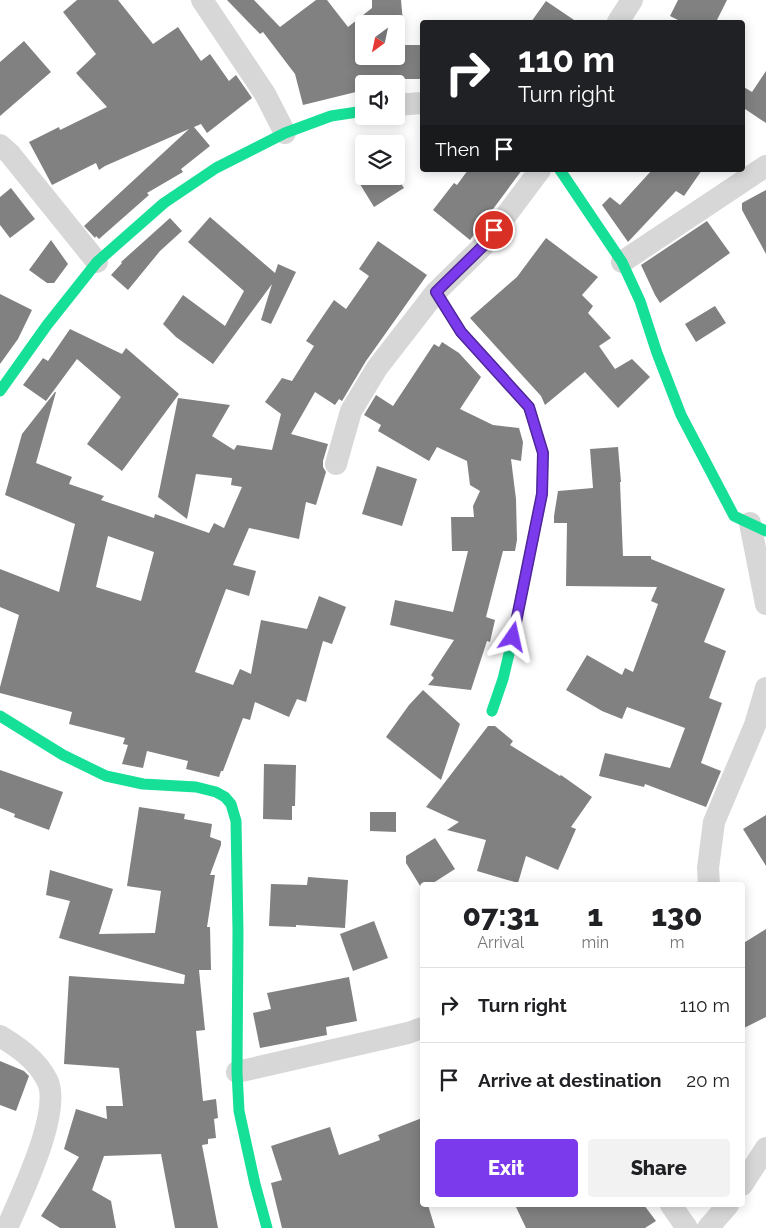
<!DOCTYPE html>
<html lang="en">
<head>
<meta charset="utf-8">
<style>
  body { margin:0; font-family:Raleway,sans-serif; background:#f2f2f2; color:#202124; height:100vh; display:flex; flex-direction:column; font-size:19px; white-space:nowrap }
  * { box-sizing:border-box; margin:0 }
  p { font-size:16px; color:#757577 }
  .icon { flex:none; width:28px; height:28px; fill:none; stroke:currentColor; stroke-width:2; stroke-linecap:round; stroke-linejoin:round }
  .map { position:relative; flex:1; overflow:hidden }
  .drawer { position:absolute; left:420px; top:882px; width:325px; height:325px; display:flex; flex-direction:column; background:#fff; border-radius:5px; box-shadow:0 2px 12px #0003 }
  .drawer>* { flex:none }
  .hud { position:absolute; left:420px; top:20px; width:325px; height:152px; border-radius:5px; box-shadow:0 2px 12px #0003; background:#202124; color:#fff; overflow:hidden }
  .needle { width:32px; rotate:213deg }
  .controls { position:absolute; left:355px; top:15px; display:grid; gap:10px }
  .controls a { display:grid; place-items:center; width:50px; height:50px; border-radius:5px; background:#fff; box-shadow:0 2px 12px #0003; font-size:25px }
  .pin { position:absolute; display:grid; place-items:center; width:42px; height:42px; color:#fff; margin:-21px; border:2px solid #fff; border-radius:50%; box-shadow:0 1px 5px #0007 }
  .me { position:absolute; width:55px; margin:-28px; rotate:11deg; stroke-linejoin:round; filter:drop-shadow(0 0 4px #0008) }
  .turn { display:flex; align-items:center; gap:18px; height:105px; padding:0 15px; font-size:22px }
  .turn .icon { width:65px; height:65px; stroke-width:2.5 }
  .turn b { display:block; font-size:35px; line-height:42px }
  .then { display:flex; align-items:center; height:48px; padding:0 15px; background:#0003; gap:10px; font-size:19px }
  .eta { display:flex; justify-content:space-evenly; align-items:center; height:85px; text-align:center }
  .eta b { font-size:30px; font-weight:800; line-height:35px }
  .cta { display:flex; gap:10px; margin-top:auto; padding:10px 15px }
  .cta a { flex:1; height:58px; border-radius:5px; background:#7c3aed; color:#fff; font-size:20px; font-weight:800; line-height:58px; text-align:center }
  .cta a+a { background:#f2f2f2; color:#202124 }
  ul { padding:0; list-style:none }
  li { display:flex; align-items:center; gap:15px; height:75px; padding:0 15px; border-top:1px solid #e0e0e0 }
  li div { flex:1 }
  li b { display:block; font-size:19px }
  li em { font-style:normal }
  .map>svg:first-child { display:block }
</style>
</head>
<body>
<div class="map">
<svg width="766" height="1228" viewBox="0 0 766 1228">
  <rect width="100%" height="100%" fill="#fff"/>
  <path fill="#818181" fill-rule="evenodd" d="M77 0H118L153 44 178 27 201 61 210 54 229 81 236 75 252 98 207 133 201 124 194 127 210 146 181 169 183 172 147 193 149 195 99 239 96 236 95 238 84 226 189 129 105 166 99 170 96 163 52 185 29 142 59 127 60 130 107 107 76 73 96 54 63 12Z
    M227 0H254L280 27 316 0H327L348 27 372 8V0H401L405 45H422V79H398V82L390 84H364V90L303 105 295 74 263 32 260 34ZM364 24H396V56H364Z
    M678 0H727L716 22H682L670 16Z
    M546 1 577 22H531Z
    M24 41 51 72 0 116V62Z
    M766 71V123L742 107V86L752 92Z
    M468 170H522L470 240 433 210 454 183 457 185Z
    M652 170H702L684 196 676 191 628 242 602 205 610 197 620 205Z
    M355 176H396L404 188 374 207Z
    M11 188 35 219 10 238 0 225V197Z
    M766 190V254L742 210V203Z
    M210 217 275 273 278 264 296 272 271 324 261 320 272 284 213 364 176 337 163 324 183 295 225 326 244 291 188 242Z
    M170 218 182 231 160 251 128 290 111 275 122 263 121 262Z
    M707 221 730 253 660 303 655 295 641 265Z
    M546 238 598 277 582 295 593 306 588 313 611 338 599 346 615 369 632 359 650 377 618 408 585 372 545 405 541 396 470 318 517 277Z
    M51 240 68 264 54 283H47L29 270Z
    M378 241 427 275 366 361 342 401 339 399 335 405 315 392 291 434 328 444 323 461V467L326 472 316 505 306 502 299 539 249 528 233 565 256 571 249 596 226 589 195 672 233 685 240 669 251 674 261 620 307 629 319 596 346 607 332 644 323 641 306 702 297 699 289 717 255 702 250 720 243 718 223 771H221L219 777 186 769 188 761 147 751 143 768 122 764 128 745 123 744 125 738 69 724 72 712 0 693V687L19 615 0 607V569L59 592 75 524 5 495 22 434 55 392H56L36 463 72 477 69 484 104 496 101 500 154 518 155 514 209 533 214 523 224 528 242 487 231 485 232 478 196 474 187 519 158 497 178 398 230 405 212 436 234 450 237 445 272 450 281 414 265 402 282 378 292 381 314 346 306 341 334 300 346 309 369 276 359 269ZM108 536 154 552 141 601 96 587Z
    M0 294 32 310 18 339 0 364Z
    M715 306 726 323 696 342 685 324Z
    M70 329 122 354 126 348 179 394 122 471 87 444 121 397 77 359 46 401 23 385 43 358 48 361Z
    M442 342 459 353 481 377 460 409 493 425 519 428 523 442 521 461 511 459 516 499 517 540 515 551H503L486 617 495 620 490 642 487 641 471 690 428 685 434 678 431 675 454 640 390 625 395 600 453 612 468 551H452L451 517H474L473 506 480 491 470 485 467 461 437 447 429 461 378 431 381 425 364 415 376 395 393 406 434 344 439 347Z
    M618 447 621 482H620L623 556H651V559L725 589 704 642 726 651 709 698 722 703 701 763 721 771 706 807 645 784 644 787 599 776 605 753 670 768 685 728 627 707 622 719 602 711 566 690 587 655 622 675 625 668 633 672 658 604 651 601 657 587 566 586 567 523H554V516L558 491 593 488 590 449Z
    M377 466 417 479 402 526 362 514Z
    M423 690 460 724 441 780 386 737 409 705Z
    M488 726H495L513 741 510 745 560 776 561 775 592 797 571 827 576 829 558 870 526 856 518 883 477 871 486 840 447 830 459 822 426 807Z
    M264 764 296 765 295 806H292V820L263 819Z
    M0 770 63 792 49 830 14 817 15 814 0 808Z
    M139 807 185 814 184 819 212 824 210 837 221 841V845L210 875H215L207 927H210L211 970H199L205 1030 196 1031 203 1101 216 1099 218 1118 214 1119 216 1138 208 1139V1144L202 1145 218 1228H175L161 1154 104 1156 92 1190 111 1201 116 1228H60L41 1216 79 1157 64 1149 76 1109 107 1119 106 1106H123L119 1068 64 1064 69 976 184 984 185 975 59 938 70 901 46 895 50 870 113 889 99 934 155 933 161 891 127 886Z
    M370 812H396V832L370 831Z
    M766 815V866L743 829Z
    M435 838 455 869 430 885H422V889L406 863V856Z
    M308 877 348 880 345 928 296 925V927L269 926 271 884 307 885Z
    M374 921 388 958 353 971 340 934Z
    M766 929V1017L742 1029V944Z
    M349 977 357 1021 326 1027 327 1035 260 1048 253 1013 271 1009 267 993Z
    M0 1061 24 1071 29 1076 16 1111 0 1105Z
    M422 1118V1205H428L435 1228H282L271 1183 282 1180 271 1146 330 1127 339 1155 380 1140 378 1135Z
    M515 1205H644L656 1221 645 1228H526Z"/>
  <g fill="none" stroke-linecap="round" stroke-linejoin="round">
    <path stroke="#d7d7d7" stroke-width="22" d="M202 0 265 94 285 133
      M618 22 632 0
      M396 105 422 103
      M0 145 10 154 97 262
      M622 262 766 166
      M336 464 351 411 377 368 436 292 483 246 540 170
      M750 523 766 604
      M709 885 708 868 714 822 755 725 766 688
      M0 1036C18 1047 37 1060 47 1080 63 1111 20 1197 7 1228
      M237 1072 408 1033 422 1028
      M742 1185 766 1148
      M671 1205 687 1228
      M708 1228 728 1205"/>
    <path stroke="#16e098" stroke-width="11" d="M560 170 622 262 640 301 657 353 681 415 734 516 766 531
      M436 292 461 332 529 407 543 453 542 494 513 637 503 679 492 711
      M0 391 47 325 97 262 164 203 216 168 285 133 331 116 364 111
      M0 716 63 755 106 776 143 784 196 787 216 792 225 797 231 804 236 821 238 932 237 1072 239 1111 255 1184 267 1228"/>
  </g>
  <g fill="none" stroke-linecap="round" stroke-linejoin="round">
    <g stroke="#51269a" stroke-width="12">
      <path id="route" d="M494 230 483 246 436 292 461 332 529 407 543 453 542 494 513 637"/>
    </g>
    <use href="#route" stroke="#7c3aed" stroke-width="9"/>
  </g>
</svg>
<div class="controls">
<a><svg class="needle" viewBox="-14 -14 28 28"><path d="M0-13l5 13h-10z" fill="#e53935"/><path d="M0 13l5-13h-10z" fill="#757577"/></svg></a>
<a><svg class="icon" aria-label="sound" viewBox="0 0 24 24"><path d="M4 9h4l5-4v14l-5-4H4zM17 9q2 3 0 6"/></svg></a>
<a><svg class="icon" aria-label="layers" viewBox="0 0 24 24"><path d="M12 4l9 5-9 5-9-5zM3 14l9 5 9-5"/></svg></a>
</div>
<div class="pin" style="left:494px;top:230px;background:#d93025"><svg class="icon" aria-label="arrive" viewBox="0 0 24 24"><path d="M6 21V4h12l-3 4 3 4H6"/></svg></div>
<svg class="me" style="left:513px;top:637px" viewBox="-20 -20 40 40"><path d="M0-17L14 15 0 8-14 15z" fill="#7c3aed" stroke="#fff" stroke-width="4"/></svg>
<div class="hud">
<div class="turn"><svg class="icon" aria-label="right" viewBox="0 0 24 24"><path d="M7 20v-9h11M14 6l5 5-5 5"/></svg><div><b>110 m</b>Turn right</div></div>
<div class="then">Then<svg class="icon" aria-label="arrive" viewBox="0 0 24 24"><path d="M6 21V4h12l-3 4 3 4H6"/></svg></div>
</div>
<section class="drawer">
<div class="eta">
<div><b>07:31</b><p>Arrival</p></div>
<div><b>1</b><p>min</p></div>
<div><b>130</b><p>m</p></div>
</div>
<ul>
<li><svg class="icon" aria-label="right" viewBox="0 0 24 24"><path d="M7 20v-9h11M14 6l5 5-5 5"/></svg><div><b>Turn right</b></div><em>110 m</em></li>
<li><svg class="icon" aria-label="arrive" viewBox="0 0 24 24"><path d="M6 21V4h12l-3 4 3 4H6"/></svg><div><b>Arrive at destination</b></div><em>20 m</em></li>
</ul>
<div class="cta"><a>Exit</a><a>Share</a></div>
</section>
</div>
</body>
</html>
